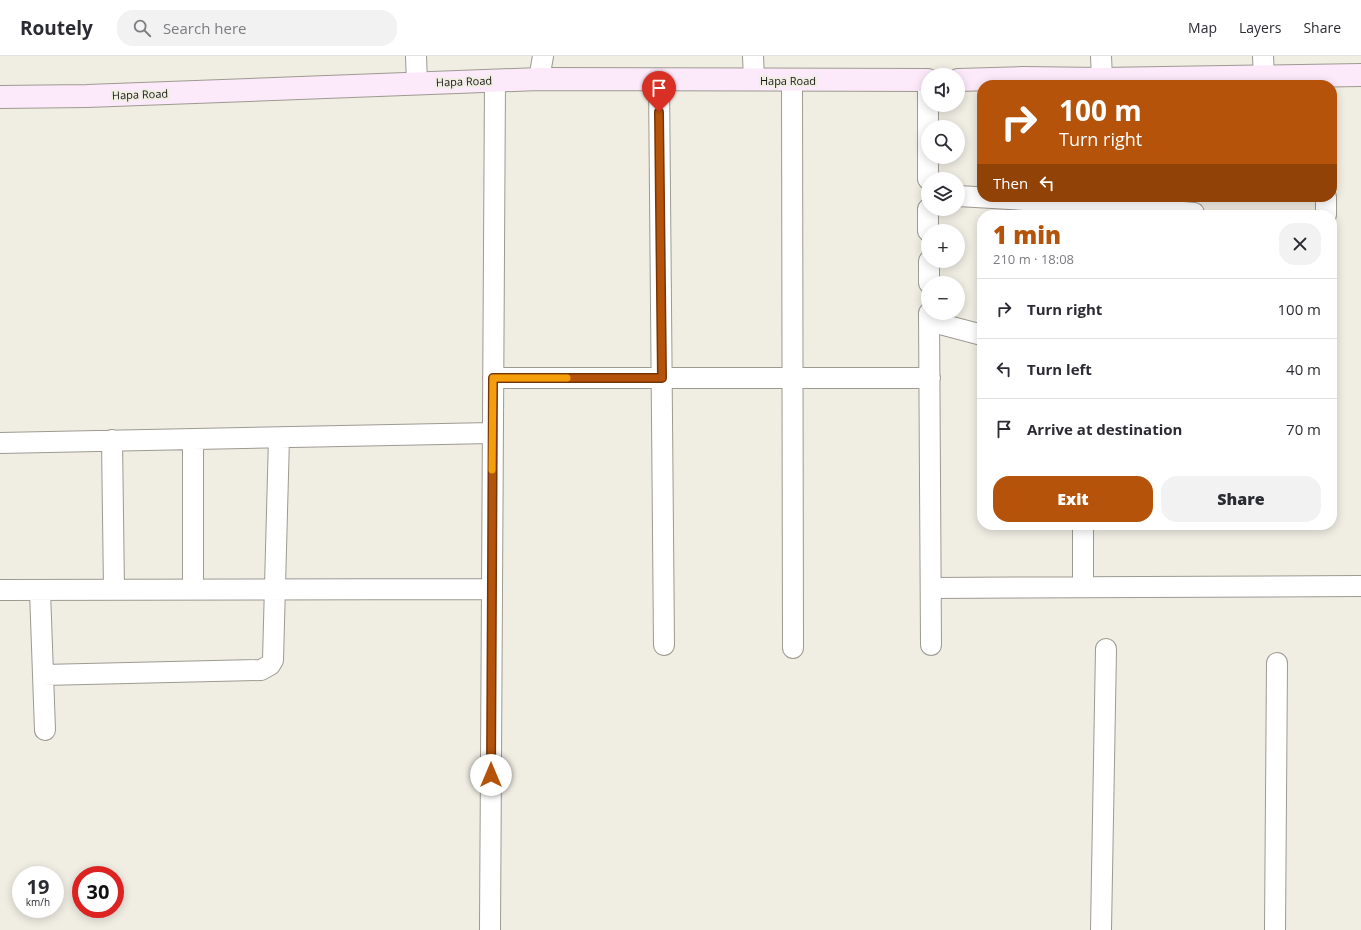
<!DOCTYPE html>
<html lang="en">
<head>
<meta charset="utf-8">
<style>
  body { margin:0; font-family:"Open Sans",sans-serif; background:#f2f2f3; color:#2b2b33; height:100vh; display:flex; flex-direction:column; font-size:15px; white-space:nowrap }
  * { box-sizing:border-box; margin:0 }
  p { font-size:13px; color:#7c7c81 }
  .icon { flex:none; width:22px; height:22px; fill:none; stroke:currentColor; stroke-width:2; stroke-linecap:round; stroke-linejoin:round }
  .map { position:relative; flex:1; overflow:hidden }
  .side { position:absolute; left:977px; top:154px; width:360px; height:320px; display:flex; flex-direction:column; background:#fff; border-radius:16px; box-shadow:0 2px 10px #0003 }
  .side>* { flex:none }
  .hud { position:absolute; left:977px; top:24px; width:360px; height:122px; border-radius:16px; box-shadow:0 2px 10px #0003; background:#b45309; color:#fff; overflow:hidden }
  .fabs { position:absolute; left:921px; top:12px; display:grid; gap:8px }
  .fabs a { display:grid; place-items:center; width:44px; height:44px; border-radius:50%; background:#fff; box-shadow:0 2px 10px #0003; font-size:20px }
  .speed { position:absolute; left:12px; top:810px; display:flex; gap:8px; font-size:20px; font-weight:700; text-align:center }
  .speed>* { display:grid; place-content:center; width:52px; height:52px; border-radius:50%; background:#fff; box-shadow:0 2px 10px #0003; line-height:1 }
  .speed small { font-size:10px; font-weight:400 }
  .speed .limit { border:6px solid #d22; background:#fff; color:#111 }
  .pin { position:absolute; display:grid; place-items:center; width:34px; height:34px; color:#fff; margin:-41px -17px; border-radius:50% 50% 50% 0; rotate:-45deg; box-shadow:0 0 4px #0007 }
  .pin .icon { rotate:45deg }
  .me { position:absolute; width:44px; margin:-22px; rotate:0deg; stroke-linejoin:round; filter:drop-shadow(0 0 3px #0008) }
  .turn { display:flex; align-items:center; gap:14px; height:84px; padding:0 16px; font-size:18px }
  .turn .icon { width:52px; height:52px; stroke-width:2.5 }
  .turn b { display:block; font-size:28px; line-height:34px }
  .then { display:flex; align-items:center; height:38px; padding:0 16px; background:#0003; gap:8px; font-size:15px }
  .round { display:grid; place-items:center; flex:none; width:42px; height:42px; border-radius:16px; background:#f2f2f3 }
  .head { display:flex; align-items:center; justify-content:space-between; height:68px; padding:0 16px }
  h1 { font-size:24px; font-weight:800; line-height:30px; color:#b45309 }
  .button { display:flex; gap:8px; margin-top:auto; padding:8px 16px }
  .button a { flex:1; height:46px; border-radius:16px; background:#b45309; color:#fff; font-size:16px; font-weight:800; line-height:46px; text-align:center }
  .button a+a { background:#f2f2f3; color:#2b2b33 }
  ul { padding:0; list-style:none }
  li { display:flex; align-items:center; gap:12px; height:60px; padding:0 16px; border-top:1px solid #e1e1e2 }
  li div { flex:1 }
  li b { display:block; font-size:15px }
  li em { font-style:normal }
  header { display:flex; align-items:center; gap:24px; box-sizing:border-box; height:56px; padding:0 20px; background:#fff; border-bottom:1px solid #e1e1e2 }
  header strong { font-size:19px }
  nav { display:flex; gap:22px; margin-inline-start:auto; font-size:14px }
  .search { width:280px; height:36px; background:#f2f2f3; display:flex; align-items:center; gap:10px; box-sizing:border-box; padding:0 14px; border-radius:16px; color:#7c7c81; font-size:15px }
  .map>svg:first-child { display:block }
</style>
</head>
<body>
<header>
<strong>Routely</strong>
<div class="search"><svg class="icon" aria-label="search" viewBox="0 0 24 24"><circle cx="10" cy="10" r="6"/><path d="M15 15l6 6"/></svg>Search here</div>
<nav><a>Map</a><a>Layers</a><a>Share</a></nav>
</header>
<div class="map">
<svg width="1361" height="874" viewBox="0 0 1361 874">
  <rect width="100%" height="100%" fill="#f0ede3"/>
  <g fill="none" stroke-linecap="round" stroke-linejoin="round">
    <g stroke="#9d9a91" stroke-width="22">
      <path id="street" d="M416 0 417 27
        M753 0 754 24
        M1101 0 1102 23
        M1263 0 1264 21
        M539 23 543 0
        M659 24 664 589
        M792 24 793 592
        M928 24V123
        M958 140 1093 148 1194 157
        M928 153V175
        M1326 159V141
        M929 205V227
        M929 257 931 589
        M929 265 982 279
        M493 322H930
        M112 384 114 534
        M0 387 492 377
        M1083 469V531
        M931 532 1361 530
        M193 533V383
        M0 534 492 533
        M40 535 45 674
        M43 619 261 614 270 609 273 604 279 382
        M490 874 495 25
        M1101 874 1106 593
        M1275 874 1277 607"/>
    </g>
    <g stroke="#9d9a91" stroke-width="24">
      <path id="secondary" d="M958 24 1023 22 1102 23 1361 19
        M0 41 87 40 539 23 928 24"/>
    </g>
    <use href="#street" stroke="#fff" stroke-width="20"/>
    <use href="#secondary" stroke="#fce9fa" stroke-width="22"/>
  </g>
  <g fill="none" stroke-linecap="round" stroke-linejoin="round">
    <g stroke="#753606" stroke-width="10">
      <path id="route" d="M491 719 493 322H662L659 56"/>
    </g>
    <use href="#route" stroke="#b45309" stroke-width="7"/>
    <path stroke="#f59e0b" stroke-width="7" d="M492 414 493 322H567"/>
  </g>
  <g text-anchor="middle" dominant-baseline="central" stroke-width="4" stroke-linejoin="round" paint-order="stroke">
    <g font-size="11" fill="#181714" stroke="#f0ede3">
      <text x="788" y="24">Hapa Road</text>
      <text transform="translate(464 25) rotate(-2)">Hapa Road</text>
      <text transform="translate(140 38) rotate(-2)">Hapa Road</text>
    </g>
  </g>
</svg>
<div class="fabs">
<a><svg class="icon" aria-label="sound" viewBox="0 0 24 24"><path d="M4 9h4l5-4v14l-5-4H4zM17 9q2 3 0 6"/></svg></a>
<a><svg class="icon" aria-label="search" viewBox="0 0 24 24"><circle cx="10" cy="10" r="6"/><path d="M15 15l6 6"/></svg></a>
<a><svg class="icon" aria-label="layers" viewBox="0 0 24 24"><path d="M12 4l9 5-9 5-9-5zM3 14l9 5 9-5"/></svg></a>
<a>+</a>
<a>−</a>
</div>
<div class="speed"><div>19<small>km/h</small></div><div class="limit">30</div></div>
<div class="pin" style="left:659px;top:56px;background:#d93025"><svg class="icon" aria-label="arrive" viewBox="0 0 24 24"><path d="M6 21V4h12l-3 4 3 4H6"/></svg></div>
<svg class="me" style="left:491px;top:719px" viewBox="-20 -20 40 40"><circle r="19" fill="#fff"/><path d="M0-13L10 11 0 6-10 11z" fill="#b45309"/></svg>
<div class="hud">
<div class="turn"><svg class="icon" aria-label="right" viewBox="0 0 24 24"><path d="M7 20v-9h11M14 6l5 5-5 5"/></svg><div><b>100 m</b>Turn right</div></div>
<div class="then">Then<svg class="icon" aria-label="left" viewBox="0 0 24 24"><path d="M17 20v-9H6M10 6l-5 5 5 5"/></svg></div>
</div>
<section class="side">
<div class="head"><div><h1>1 min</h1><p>210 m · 18:08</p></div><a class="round"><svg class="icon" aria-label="close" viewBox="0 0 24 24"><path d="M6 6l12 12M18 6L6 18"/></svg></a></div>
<ul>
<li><svg class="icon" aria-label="right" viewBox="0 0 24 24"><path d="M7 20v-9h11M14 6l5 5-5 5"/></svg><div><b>Turn right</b></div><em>100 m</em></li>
<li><svg class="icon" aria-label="left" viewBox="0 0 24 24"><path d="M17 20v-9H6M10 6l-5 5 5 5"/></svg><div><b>Turn left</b></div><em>40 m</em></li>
<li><svg class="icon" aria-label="arrive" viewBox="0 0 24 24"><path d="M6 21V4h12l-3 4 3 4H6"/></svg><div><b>Arrive at destination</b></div><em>70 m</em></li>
</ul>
<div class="button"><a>Exit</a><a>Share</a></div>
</section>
</div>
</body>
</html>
